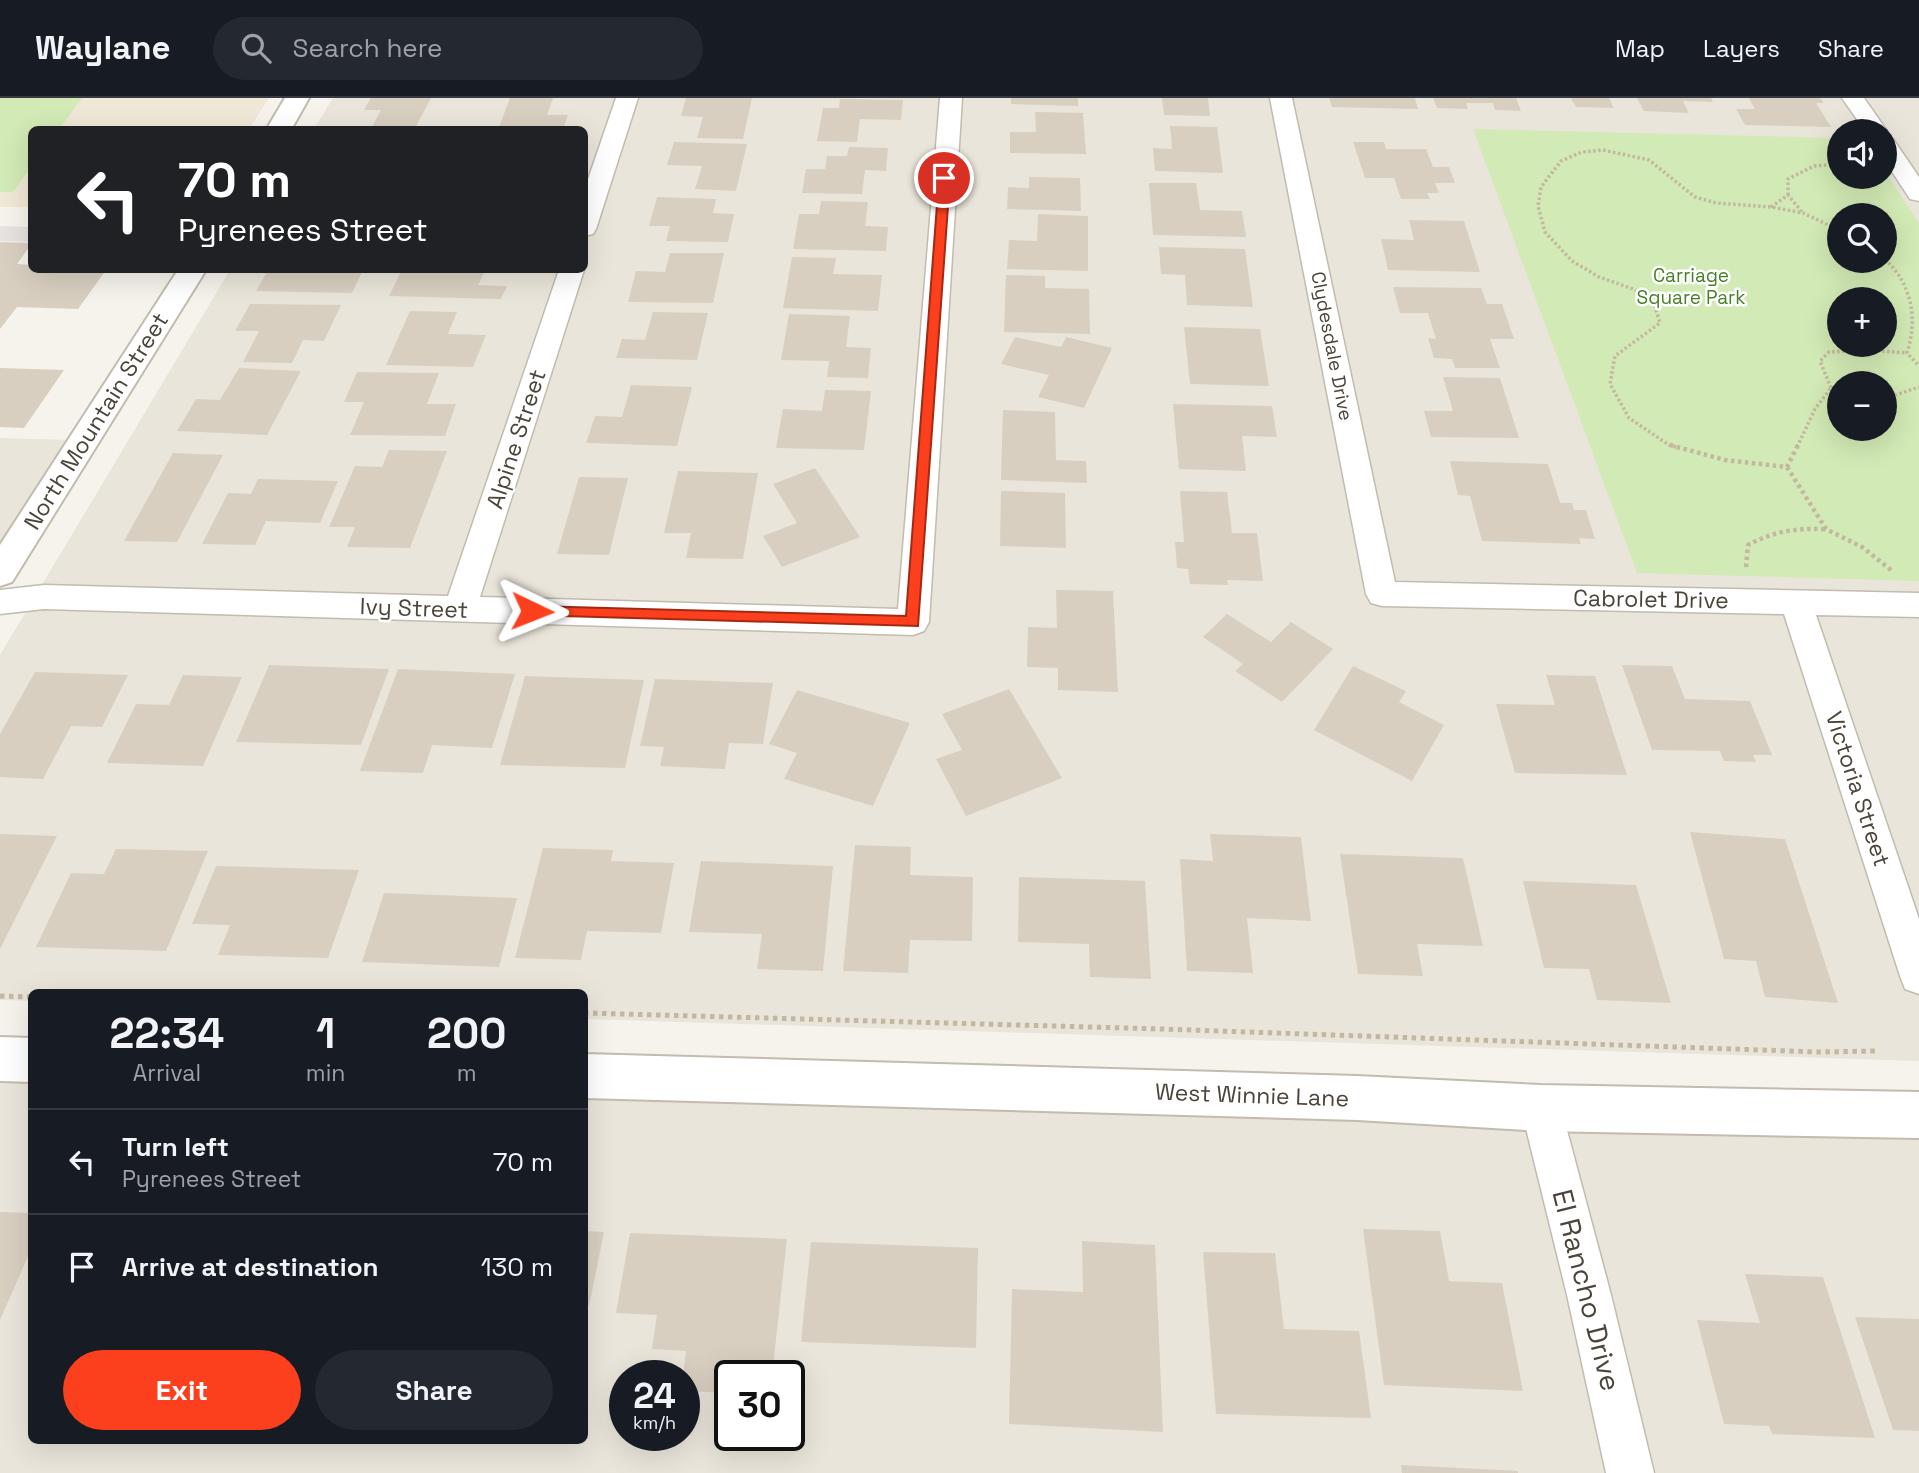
<!DOCTYPE html>
<html lang="en">
<head>
<meta charset="utf-8">
<style>
  body { margin:0; font-family:"Space Grotesk",sans-serif; background:#242831; color:#f1f3f6; height:100vh; display:flex; flex-direction:column; font-size:26px; white-space:nowrap }
  * { box-sizing:border-box; margin:0 }
  p { font-size:23px; color:#9ea1a6 }
  .icon { flex:none; width:38px; height:38px; fill:none; stroke:currentColor; stroke-width:2; stroke-linecap:round; stroke-linejoin:round }
  .map { position:relative; flex:1; overflow:hidden }
  .side { position:absolute; left:28px; top:891px; width:560px; height:455px; display:flex; flex-direction:column; background:#171b24; border-radius:10px; box-shadow:0 7px 28px #0002 }
  .side>* { flex:none }
  .banner { position:absolute; left:28px; top:28px; width:560px; height:147px; border-radius:10px; box-shadow:0 7px 28px #0002; background:#202124; color:#fff; overflow:hidden }
  .fabs { position:absolute; left:1827px; top:21px; display:grid; gap:14px }
  .fabs a { display:grid; place-items:center; width:70px; height:70px; border-radius:50%; background:#171b24; box-shadow:0 7px 28px #0002; font-size:35px }
  .speed { position:absolute; left:609px; top:1262px; display:flex; gap:14px; font-size:35px; font-weight:700; text-align:center }
  .speed>* { display:grid; place-content:center; width:91px; height:91px; border-radius:50%; background:#171b24; box-shadow:0 7px 28px #0002; line-height:1 }
  .speed small { font-size:18px; font-weight:400 }
  .speed .limit { border:4px solid #111; border-radius:10px; background:#fff; color:#111 }
  .pin { position:absolute; display:grid; place-items:center; width:60px; height:60px; color:#fff; margin:-30px; border:4px solid #fff; border-radius:50%; box-shadow:0 2px 7px #0007 }
  .me { position:absolute; width:77px; margin:-38px; rotate:92deg; stroke-linejoin:round; filter:drop-shadow(0 0 5px #0008) }
  .turn { display:flex; align-items:center; gap:24px; height:147px; padding:0 35px; font-size:32px }
  .turn .icon { width:91px; height:91px; stroke-width:2.5 }
  .turn b { display:block; font-size:49px; line-height:60px }
  .eta { display:flex; justify-content:space-evenly; align-items:center; height:119px; text-align:center }
  .eta b { font-size:42px; font-weight:700; line-height:49px }
  .cta { display:flex; gap:14px; margin-top:auto; padding:14px 35px }
  .cta a { flex:1; height:80px; border-radius:42px; background:#fc3f1d; color:#fff; font-size:28px; font-weight:700; line-height:80px; text-align:center }
  .cta a+a { background:#242831; color:#f1f3f6 }
  ul { padding:0; list-style:none }
  li { display:flex; align-items:center; gap:21px; height:105px; padding:0 35px; border-top:2px solid #363941 }
  li div { flex:1 }
  li b { display:block; font-size:26px }
  li em { font-style:normal }
  header { display:flex; align-items:center; gap:42px; box-sizing:border-box; height:98px; padding:0 35px; background:#171b24; border-bottom:2px solid #363941 }
  header strong { font-size:33px }
  nav { display:flex; gap:38px; margin-inline-start:auto; font-size:24px }
  .search { width:490px; height:63px; background:#242831; display:flex; align-items:center; gap:18px; box-sizing:border-box; padding:0 24px; border-radius:38px; color:#9ea1a6; font-size:26px }
  .map>svg:first-child { display:block }
</style>
</head>
<body>
<header>
<strong>Waylane</strong>
<div class="search"><svg class="icon" aria-label="search" viewBox="0 0 24 24"><circle cx="10" cy="10" r="6"/><path d="M15 15l6 6"/></svg>Search here</div>
<nav><a>Map</a><a>Layers</a><a>Share</a></nav>
</header>
<div class="map">
<svg width="1919" height="1375" viewBox="0 0 1919 1375">
  <rect width="100%" height="100%" fill="#f6f3ec"/>
  <path fill="#eae5da" fill-rule="evenodd" d="M333 0H1919V963L585 921 584 894H32L31 903 0 902V557L230 172H584V32L314 31ZM1839 33H1885V79H1839ZM1839 117H1885V163H1839ZM1839 201H1885V247H1839ZM1839 285H1885V331H1839Z
    M0 340 72 342 0 472Z
    M0 961 31 962 32 1342H584L585 980 1919 1017V1375H0ZM625 1278H684V1337H625ZM730 1278H789V1337H730Z"/>
  <path fill="#efe8d6" d="M0 0H269L249 31 32 32 31 109H0Z"/>
  <path fill="#d2eab5" fill-rule="evenodd" d="M0 0H82L59 31 32 32 31 69 13 94H0Z
    M1473 31 1839 40V79H1885V74L1919 125V483L1637 475ZM1839 117H1885V163H1839ZM1839 201H1885V247H1839ZM1839 285H1885V331H1839Z"/>
  <path fill="#e5e3e0" d="M0 128 31 129V144L0 143Z"/>
  <path fill="#d8cfc1" d="M371 0H431L414 32H370L381 12H364Z
    M510 0H553L547 17H568L563 32H498Z
    M686 0H752L743 41 697 40 703 19 681 18Z
    M1011 0H1078V8L1011 6Z
    M1162 0H1208L1210 18 1164 17Z
    M1329 0H1415L1418 11 1332 9Z
    M1433 0H1516L1521 13 1495 12 1493 5H1466L1468 11 1437 10Z
    M1571 0H1609L1614 10 1576 9Z
    M1637 0H1711L1713 4 1683 3 1689 15 1644 13Z
    M1749 0H1820L1824 5H1816L1831 29 1745 27 1736 11H1755Z
    M840 1 903 2 901 22 860 21 857 44 817 43 823 10H839Z
    M1035 14 1083 15 1086 56 1010 55V34H1036Z
    M1170 28 1217 29 1223 75 1155 73 1153 50 1172 51Z
    M674 44 747 46 736 93 695 91 702 68 667 67Z
    M1353 44H1384L1386 51H1426L1433 69H1449L1455 85H1435L1439 95H1427L1430 101H1401L1394 80H1365Z
    M849 49 888 50 886 73 865 72 862 96 802 95 806 71H825L827 58H847Z
    M1029 79 1080 80 1081 113 1007 111 1008 89 1029 90Z
    M1149 85H1196L1200 112 1242 113 1246 139 1153 137Z
    M657 99 716 101 713 115 734 116 728 144 666 143 670 128H649Z
    M821 103 868 104 865 128 888 129 886 153 793 151 799 116H819Z
    M1038 116 1088 118V173L1007 171 1009 142 1037 143Z
    M1409 122 1464 123 1480 174 1388 172 1381 141 1414 142Z
    M0 144 32 145 17 166 32 167V172H106L78 211 17 209 0 231Z
    M1159 149 1245 151 1253 209 1187 207 1185 177 1161 176Z
    M670 155H724L713 205 628 204 636 173 665 174Z
    M792 159 836 160 833 176 882 177 878 213 783 210Z
    M268 172H363L352 195 256 193Z
    M402 172H485L478 187 507 188 501 201 389 198Z
    M1006 177 1045 178V190L1089 191 1090 236 1004 234Z
    M1393 189 1481 190 1487 206H1502L1514 241H1490L1500 270H1455L1452 261 1434 260 1428 240 1436 241 1428 215H1400Z
    M250 206 341 207 324 243 303 242 292 265 243 264 259 233H235Z
    M410 213 457 214 448 236 486 237 473 269 386 267Z
    M653 214 708 215 697 262 616 260 622 241 645 242Z
    M789 216 850 218 846 249 871 250 868 280 827 279 829 263 781 262Z
    M1184 229 1260 231 1269 288 1190 286Z
    M1015 239 1061 249 1066 239 1112 250 1084 310 1038 299 1049 277 1001 266Z
    M0 270 64 272 24 330 0 329Z
    M239 270 301 273 267 337 177 333 196 301 220 302Z
    M357 274 439 275 427 306H456L445 338 350 337 364 304H344Z
    M1443 279 1500 280 1519 340 1431 339 1424 313H1453Z
    M631 287 692 289 677 348 586 345 595 318 622 319Z
    M825 292 871 293 864 352 776 350 783 311 822 313Z
    M1173 306 1272 308 1277 339 1242 338 1246 373 1179 371Z
    M1003 312 1055 314 1056 362 1086 363 1087 385 1001 382Z
    M389 352 447 353 410 450 347 449 355 429H329L355 368 382 369Z
    M173 355 223 357 177 444 124 443Z
    M1450 363 1548 366 1560 405H1572L1574 412H1586L1595 441 1579 440 1581 446 1482 443 1470 398 1458 397Z
    M815 370 860 439 782 469 763 438 797 425 773 386Z
    M678 373 758 375 743 461 686 460 691 435H664Z
    M579 379 628 380 609 457 557 456Z
    M258 381 338 383 320 425 266 423 255 447 202 446 228 395 251 396Z
    M1001 393 1065 395 1066 450 1000 448Z
    M1180 393 1227 394 1232 435H1257L1263 483 1227 482 1228 487 1190 486 1188 471 1177 470 1175 444H1184Z
    M1056 492 1113 493 1118 594 1058 592V570L1027 569 1028 529 1057 530Z
    M1227 516 1271 544 1291 524 1333 551 1282 604 1235 573 1243 566 1203 539Z
    M269 567 389 571 361 647 236 644Z
    M1622 567 1672 568 1685 601 1750 603 1772 657H1753L1756 664 1724 663 1720 653 1652 652Z
    M1353 568 1406 593 1399 604 1444 627 1412 683 1314 632Z
    M398 571 515 576 492 650 432 647 423 675 360 673Z
    M35 574 128 577 102 629 71 628 43 681 0 679V636Z
    M183 577 242 579 203 668 107 665 136 606 169 607Z
    M1546 577 1595 578 1627 677 1515 675 1496 606 1555 607Z
    M525 578 644 582 625 670 500 667Z
    M655 581 773 585 763 646 729 645 725 671 660 668 664 649 640 648Z
    M1009 591 1062 680 966 718 936 661 962 652 942 616Z
    M797 592 910 625 873 708 784 681 797 655 769 646Z
    M1690 734 1785 741 1838 905 1765 899 1756 863 1724 861Z
    M0 736 57 738 0 851Z
    M1210 736 1301 739 1311 823 1247 820 1253 875 1187 873 1180 761 1213 763Z
    M855 747 911 749 910 777 973 779 972 843 910 842 908 875 843 873Z
    M543 750 613 752 611 763 674 765 661 835 587 833 581 862 515 860Z
    M116 751 208 753 166 853 36 849 71 775 104 776Z
    M1340 756 1463 760 1483 848 1417 846 1423 878 1358 876Z
    M701 763 833 768 823 873 757 871 762 836 689 834Z
    M216 768 359 772 328 860 218 857 230 827 192 826Z
    M1019 779 1145 783 1151 881 1090 879 1089 846 1018 844Z
    M1523 783 1636 787 1671 905 1597 902 1589 871 1544 870Z
    M384 795 517 800 499 869 362 864Z
    M0 1114 32 1115V1149L0 1222Z
    M1363 1131 1440 1133 1449 1183 1502 1185 1523 1293 1384 1287Z
    M584 1133 604 1134 589 1208H584Z
    M630 1135 787 1141 772 1278H730V1295L684 1293 683 1278 686 1253 652 1251 657 1217 616 1215Z
    M1082 1143 1155 1147 1163 1334 1009 1326 1012 1191 1083 1194Z
    M811 1144 978 1150 976 1250 801 1244Z
    M1203 1154 1275 1155 1284 1231 1359 1233 1371 1320 1216 1316Z
    M1745 1176 1823 1179 1875 1340 1772 1336 1769 1328 1724 1326 1697 1222 1760 1225Z
    M1855 1219 1919 1221V1333L1893 1332Z
    M1401 1367 1518 1373V1375H1402Z"/>
  <g fill="none" stroke-linecap="round" stroke-linejoin="round">
    <g stroke="#c2bbae" stroke-width="3">
      <path id="minor" d="M616 0H638L596 131 593 136 584 138V93Z
        M940 0H962L929 524 924 533 913 537 44 511 0 516V492L44 487 448 498 559 172H584L480 499 898 511Z
        M1270 0H1292L1395 484 1919 495V519L1816 517 1919 821V896L1905 891 1900 878 1784 516 1382 508 1371 505 1366 496Z
        M1842 0H1864L1887 33 1885 37V33H1865Z
        M1885 39 1893 41 1919 79V103L1910 101 1885 63Z
        M1541 990 1555 996 1561 1010 1611 1197 1654 1375H1606L1567 1197 1521 1010 1527 996Z"/>
    </g>
    <g stroke="#c2bbae" stroke-width="4">
      <path id="tertiary" d="M285 0H309L291 32H266Z
        M178 172H206L12 484 0 488V447Z
        M0 939 32 940V984L0 983Z
        M584 956 1357 978 1541 987 1919 994V1040L1541 1033 1357 1022 584 1000Z"/>
    </g>
    <path stroke="#c4b79f" stroke-width="3.5" stroke-dasharray="2.5 2.5" stroke-linecap="butt" d="M1788 97V81L1814 68 1839 66
      M1771 109 1788 97 1802 114
      M1885 161C1912 187 1918 220 1907 255L1919 268
      M1831 290 1820 263 1829 254 1870 252 1907 255
      M1885 298 1890 299 1919 289
      M1676 349 1669 347 1629 320 1610 286 1615 258 1660 225 1654 205 1633 191 1599 179 1572 163 1545 134 1538 108 1541 89 1561 63 1582 54 1603 52 1649 62 1695 99 1716 105 1771 109 1803 115 1839 132
      M1797 349 1815 311 1831 290 1839 291"/>
    <path stroke="#c4b79f" stroke-width="4.5" stroke-dasharray="3.5 3.5" stroke-linecap="butt" d="M1670 347 1725 362 1787 369 1798 347
      M1787 369 1826 431 1862 449 1891 472
      M1746 469 1748 447C1774 433 1796 430 1825 431"/>
    <path stroke="#c4b79f" stroke-width="5" stroke-dasharray="4.5 4.5" stroke-linecap="butt" d="M0 898 32 899
      M584 915 1162 931 1818 954 1875 953"/>
    <use href="#minor" fill="#fff" fill-rule="evenodd"/>
    <use href="#tertiary" fill="#fff" fill-rule="evenodd"/>
  </g>
  <path fill="#fc3f1d" stroke="#a42913" stroke-width="2" d="M944 77 950 80 918 528 527 517 524 513 527 509 532 508 906 518 939 80Z"/>
  <g text-anchor="middle" dominant-baseline="central" stroke-width="5" stroke-linejoin="round" paint-order="stroke">
    <g font-size="19" fill="#4a7f2a" stroke="#fff">
      <text x="1691" y="177">Carriage<tspan x="1691" dy="22">Square Park</tspan></text>
    </g>
    <g font-size="19" fill="#4b4439" stroke="#fff">
      <text transform="translate(1332 248) rotate(79)">Clydesdale Drive</text>
    </g>
    <g font-size="23" fill="#4b4439" stroke="#fff">
      <text transform="translate(96 323) rotate(-58)">North Mountain Street</text>
      <text transform="translate(516 341) rotate(-72)">Alpine Street</text>
      <text transform="translate(1651 501) rotate(1)">Cabrolet Drive</text>
      <text transform="translate(414 510) rotate(2)">Ivy Street</text>
      <text transform="translate(1858 691) rotate(72)">Victoria Street</text>
      <text transform="translate(1252 997) rotate(2)">West Winnie Lane</text>
    </g>
    <g font-size="28" fill="#4b4439" stroke="#fff">
      <text transform="translate(1587 1192) rotate(76)">El Rancho Drive</text>
    </g>
  </g>
</svg>
<div class="fabs">
<a><svg class="icon" aria-label="sound" viewBox="0 0 24 24"><path d="M4 9h4l5-4v14l-5-4H4zM17 9q2 3 0 6"/></svg></a>
<a><svg class="icon" aria-label="search" viewBox="0 0 24 24"><circle cx="10" cy="10" r="6"/><path d="M15 15l6 6"/></svg></a>
<a>+</a>
<a>−</a>
</div>
<div class="speed"><div>24<small>km/h</small></div><div class="limit">30</div></div>
<div class="pin" style="left:944px;top:80px;background:#d93025"><svg class="icon" aria-label="arrive" viewBox="0 0 24 24"><path d="M6 21V4h12l-3 4 3 4H6"/></svg></div>
<svg class="me" style="left:532px;top:513px" viewBox="-20 -20 40 40"><path d="M0-17L14 15 0 8-14 15z" fill="#fc3f1d" stroke="#fff" stroke-width="4"/></svg>
<div class="banner">
<div class="turn"><svg class="icon" aria-label="left" viewBox="0 0 24 24"><path d="M17 20v-9H6M10 6l-5 5 5 5"/></svg><div><b>70 m</b>Pyrenees Street</div></div>
</div>
<section class="side">
<div class="eta">
<div><b>22:34</b><p>Arrival</p></div>
<div><b>1</b><p>min</p></div>
<div><b>200</b><p>m</p></div>
</div>
<ul>
<li><svg class="icon" aria-label="left" viewBox="0 0 24 24"><path d="M17 20v-9H6M10 6l-5 5 5 5"/></svg><div><b>Turn left</b><p>Pyrenees Street</p></div><em>70 m</em></li>
<li><svg class="icon" aria-label="arrive" viewBox="0 0 24 24"><path d="M6 21V4h12l-3 4 3 4H6"/></svg><div><b>Arrive at destination</b></div><em>130 m</em></li>
</ul>
<div class="cta"><a>Exit</a><a>Share</a></div>
</section>
</div>
</body>
</html>
